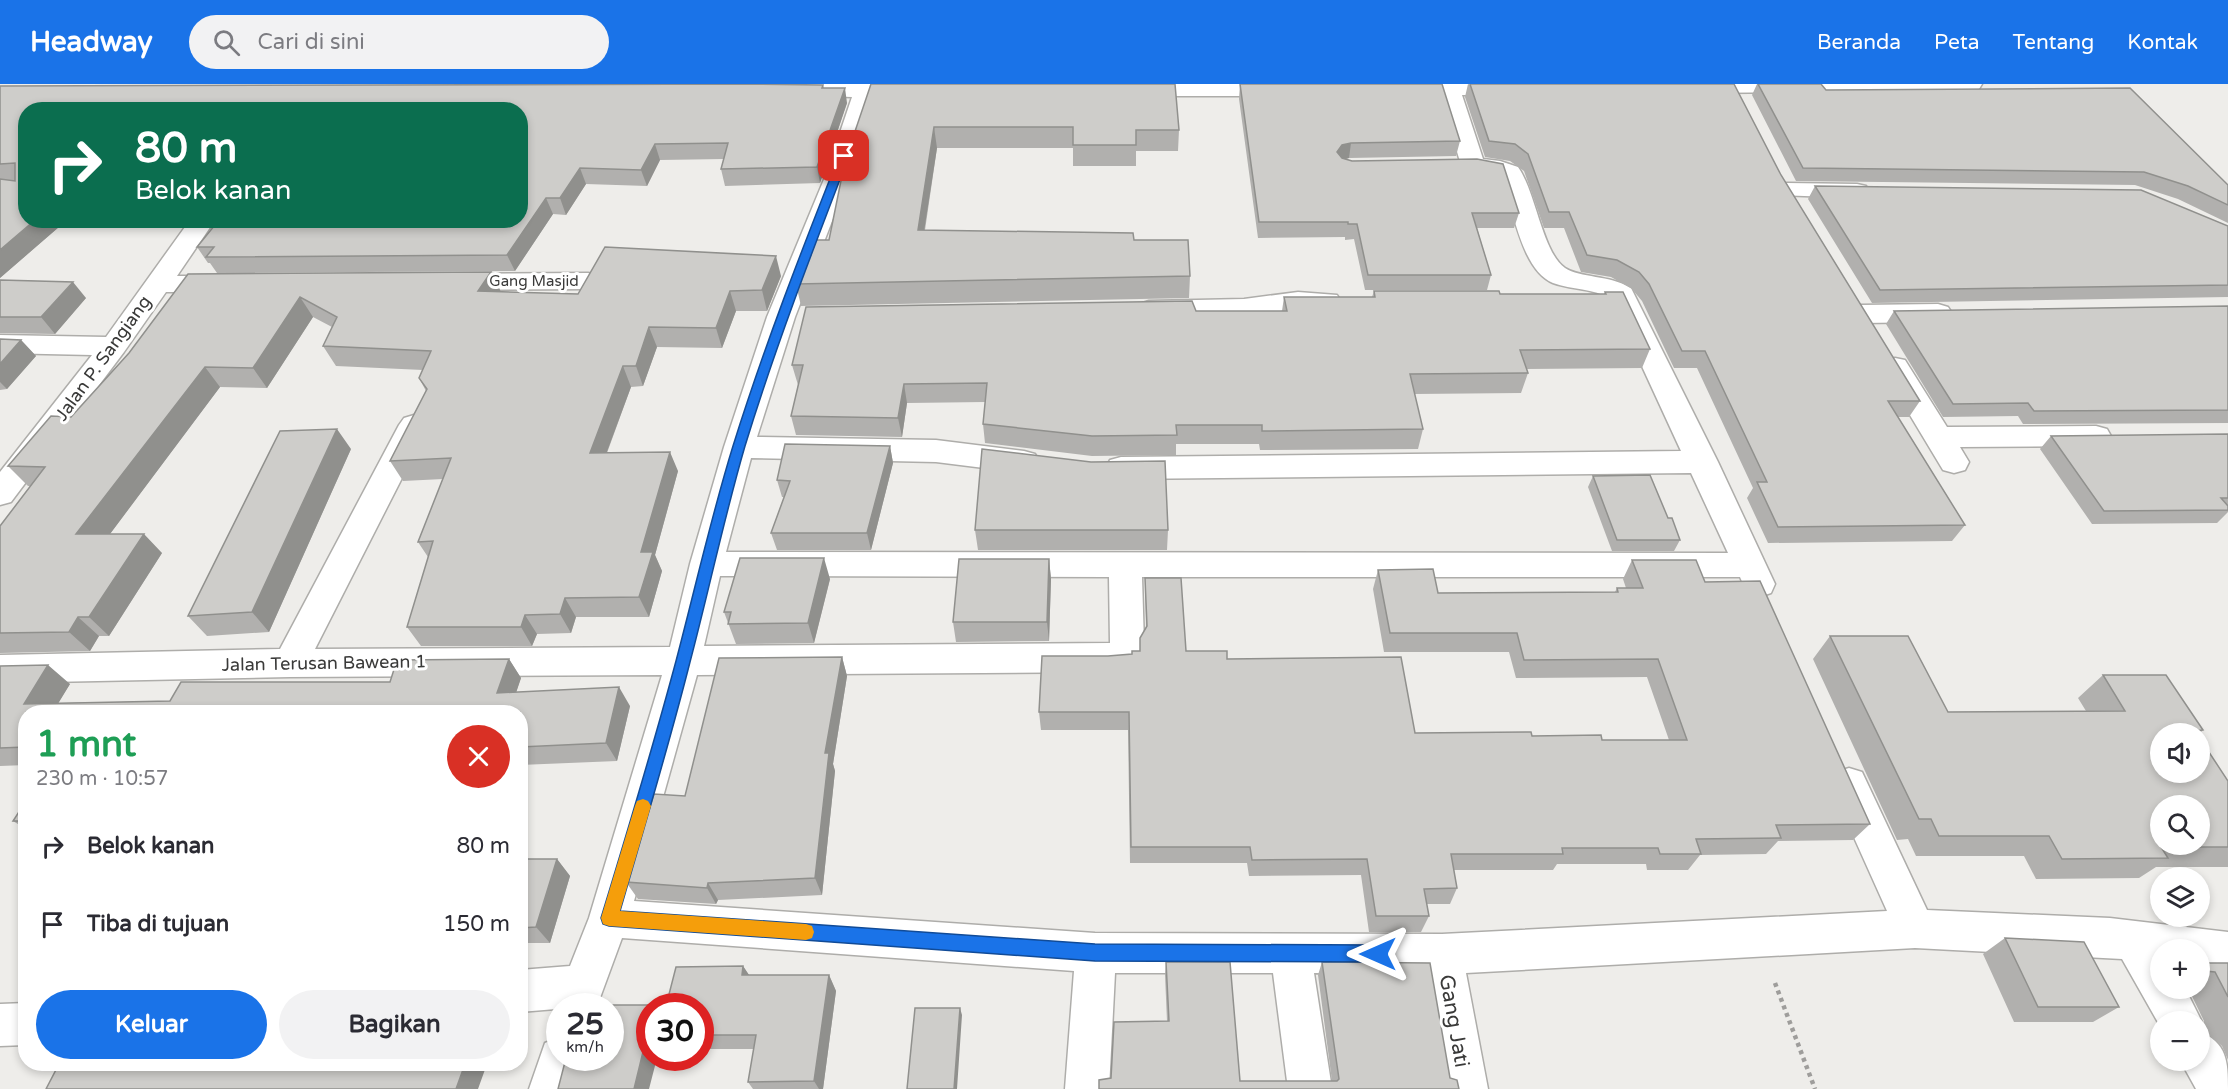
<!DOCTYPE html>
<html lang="id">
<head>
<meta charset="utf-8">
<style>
  body { margin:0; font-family:"Varela Round",sans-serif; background:#f2f2f3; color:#2b2b33; height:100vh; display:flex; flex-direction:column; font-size:22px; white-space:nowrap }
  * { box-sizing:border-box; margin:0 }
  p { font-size:20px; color:#7c7c81 }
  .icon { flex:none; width:33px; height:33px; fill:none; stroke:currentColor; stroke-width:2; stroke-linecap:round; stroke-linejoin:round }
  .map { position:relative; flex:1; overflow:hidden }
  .drawer { position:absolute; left:18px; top:621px; width:510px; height:366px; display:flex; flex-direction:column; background:#fff; border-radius:24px; box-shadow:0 3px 9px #0003 }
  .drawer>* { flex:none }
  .guide { position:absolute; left:18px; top:18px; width:510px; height:126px; border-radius:24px; box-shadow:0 3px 9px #0003; background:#0b6e4f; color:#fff; overflow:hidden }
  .controls { position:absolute; left:2150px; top:639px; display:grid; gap:12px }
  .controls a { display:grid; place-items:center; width:60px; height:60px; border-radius:50%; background:#fff; box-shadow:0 3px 9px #0003; font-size:30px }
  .speed { position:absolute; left:546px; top:909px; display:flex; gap:12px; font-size:30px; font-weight:700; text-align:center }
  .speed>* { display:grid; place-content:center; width:78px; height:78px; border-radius:50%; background:#fff; box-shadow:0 3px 9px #0003; line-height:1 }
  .speed small { font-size:15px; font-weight:400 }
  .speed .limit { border:9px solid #d22; background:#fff; color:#111 }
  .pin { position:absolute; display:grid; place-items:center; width:51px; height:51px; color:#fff; margin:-26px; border-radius:12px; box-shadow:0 3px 9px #0006 }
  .me { position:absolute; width:66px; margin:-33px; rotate:270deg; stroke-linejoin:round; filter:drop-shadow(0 0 4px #0008) }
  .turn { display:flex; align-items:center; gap:21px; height:126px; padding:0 18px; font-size:27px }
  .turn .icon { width:78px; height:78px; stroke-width:2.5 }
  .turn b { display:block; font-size:42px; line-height:51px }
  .round { display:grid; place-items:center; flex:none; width:63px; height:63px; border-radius:32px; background:#f2f2f3 }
  .headline { display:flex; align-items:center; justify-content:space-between; height:102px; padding:0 18px }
  h1 { font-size:36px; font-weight:700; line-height:45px; color:#1e9e55 }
  .button { display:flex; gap:12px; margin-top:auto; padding:12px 18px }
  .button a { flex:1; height:69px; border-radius:36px; background:#1a73e8; color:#fff; font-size:24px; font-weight:700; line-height:69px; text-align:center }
  .button a+a { background:#f2f2f3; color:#2b2b33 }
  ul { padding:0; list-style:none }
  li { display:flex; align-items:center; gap:18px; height:78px; padding:0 18px }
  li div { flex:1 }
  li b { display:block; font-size:22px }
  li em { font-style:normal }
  header { display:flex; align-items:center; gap:36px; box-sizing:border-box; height:84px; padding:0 30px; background:#1a73e8; color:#fff }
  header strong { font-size:28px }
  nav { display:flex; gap:33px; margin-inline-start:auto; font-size:21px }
  .search { width:420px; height:54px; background:#f2f2f3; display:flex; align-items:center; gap:15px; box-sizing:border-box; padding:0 21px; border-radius:33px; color:#7c7c81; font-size:22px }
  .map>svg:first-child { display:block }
</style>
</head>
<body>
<header>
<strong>Headway</strong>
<div class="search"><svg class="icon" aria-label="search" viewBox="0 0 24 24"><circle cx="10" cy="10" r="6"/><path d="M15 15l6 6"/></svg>Cari di sini</div>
<nav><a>Beranda</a><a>Peta</a><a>Tentang</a><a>Kontak</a></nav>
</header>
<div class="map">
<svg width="2228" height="1005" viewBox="0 0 2228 1005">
  <rect width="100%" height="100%" fill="#eeedea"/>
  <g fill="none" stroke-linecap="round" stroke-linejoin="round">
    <g stroke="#aeadaa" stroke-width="3">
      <path id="minor" d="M797 0H913L921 2 924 7 921 12 874 13 849 93 795 233 757 353 936 356 1024 367 1035 370 1039 378 1035 386 1024 389 936 378 751 374 726 468 1728 469 1691 389 1121 395 1110 392 1106 384 1110 376 1121 373 1681 367 1611 215C1593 204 1572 206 1553 199 1520 185 1514 122 1500 93L1465 86 1461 81 1440 11 1392 10 1389 5 1393 0H1521L1524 4 1521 9 1513 11H1462L1483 75 1500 77 1518 83C1536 108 1542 168 1565 184 1580 194 1610 191 1631 204L1718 378 1775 500 1771 509 1759 513 1747 509 1740 493H1142L1144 561 1133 580 1108 588 697 591 634 817 1095 849 1442 850 1887 827 1830 700 1836 688 1849 684 1862 688 1927 826 2110 834 2228 848V888L2199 884V866H2160V904H2185L2202 938 2199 946V938H2160V942L2122 875 1915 864 1466 889 1488 1005H1444L1425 890 1314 889 1332 1005H1288L1273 889H1115L1109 1005H1065L1074 887 622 854 597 922H560V933L556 925 520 928V886L570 882 589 834 662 591 290 593 0 599V571L280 565 399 341 404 334 414 331 424 334 429 341 315 565 670 563 690 480 724 363 767 233 825 93 852 13 792 11 789 6 792 1ZM720 492 1109 493 1110 559 704 562Z
        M1123 0H1292L1296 5 1293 10 1285 12H1130L1122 10 1119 5Z
        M1681 0H1982L1979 5 1971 7 1691 9 1683 7 1680 2Z
        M1787 99 1857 100 1866 102 1869 107 1866 112 1857 114 1778 111 1775 106 1778 101Z
        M190 136H215L177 192H226L235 194 239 200 235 206 226 208H166L124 268 11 418 0 421V388L92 271 0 269V251L106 253Z
        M588 189 597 191 601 197 597 203 588 205 452 206 443 204 439 198 443 192 452 190Z
        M1298 208 1337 211 1341 217 1337 223 1328 225 1298 224 1244 233 1149 235 1139 232 1136 226 1139 220 1149 217 1244 215Z
        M1938 220 1948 223 1952 229 1948 235 1938 238 1861 239 1851 236 1847 230 1851 224 1861 221Z
        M1895 274 1905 276 1947 343 2096 342 2107 345 2111 352 2107 359 2096 362 1960 363 1969 378 1965 386 1954 389 1943 386 1881 283 1885 276Z
        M26 919V961L0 962V920Z
        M2199 947C2227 959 2228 977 2228 1005H2196L2180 976H2199Z
        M560 953V974H582L573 1005H529L545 959Z"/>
    </g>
    <path stroke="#9e9d9b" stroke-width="4.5" stroke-dasharray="4 4" stroke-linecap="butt" d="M1775 899 1815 1005"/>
    <use href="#minor" fill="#fff" fill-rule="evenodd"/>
  </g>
  <path fill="#b1b0ae" d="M871 0 1179 46 1178 67H1136V82H1073V64H937L925 146 1134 156 1190 192 1189 214 801 222 796 200 829 156Z
    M1240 0 1460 57 1456 72 1349 74 1345 75 1519 129 1514 144H1477L1491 191 1487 206H1365L1354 155 1345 156V153L1258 154 1239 15Z
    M1468 0 1781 91 1920 317 1909 333H1898L1965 441 1952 457 1768 459 1747 414 1753 404 1697 284H1674L1642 217 1632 205 1611 193 1581 188 1564 144H1544L1524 87 1510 77 1485 73 1465 13Z
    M1757 0H1821L1826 6 2228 101V139L2178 115 2135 101 1796 97 1752 11Z
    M823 1 824 4 847 19 820 99 725 102 721 85 724 75 660 76 647 102 586 100 566 131 553 130 515 187 217 189 210 179H208L197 163 520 26H26L67 136 0 194V2Z
    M1815 102 2228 142V213L1872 219 1808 115Z
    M491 188 501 208 578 210 781 192 767 227H736L722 264 657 263 643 302 631 303 607 369 678 387 655 471 662 487 649 533H576L571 549 537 550 532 562H421L407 543 428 473 418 458 443 395 403 397 390 377 426 307 419 294 423 286 336 282 323 262 332 243 313 233 267 304 220 303 110 450 162 469 109 552H99L90 567 0 569V442L31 402H28L8 382 71 333 129 269 188 190Z
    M0 196 86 214 55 250 0 249Z
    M1374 207 1500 210H1604L1605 208 1650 265 1642 284 1527 285 1528 289 1521 309 1414 310 1423 345 1418 365 1260 366 1259 360H1176V371L1092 372 985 359 983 340 985 318 907 319 902 353 796 351 791 332 798 301 792 281 1196 227H1282L1284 213H1372Z
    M2228 222V339L2023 340 2018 332 1943 333 1886 240 1894 227Z
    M0 255 21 256 36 272 7 305 0 306Z
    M2228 350V428L2217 439 2092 440 2040 365 2051 352Z
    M890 362 893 379 871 466H777L771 449 784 413H782L777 396Z
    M351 365 269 548 207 552 188 532Z
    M1593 392 1668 434 1680 456 1674 467H1612L1588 403Z
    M975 446H1168L1167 466H978Z
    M1049 475 1051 495 1049 557 956 558 953 538Z
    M1632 476 1705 498 1870 740 1853 756 1778 757 1766 770 1700 771 1688 786H1647L1646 780H1557L1553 786H1454L1457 804 1450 820H1426L1429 832 1421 848H1369L1361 791 1249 792 1247 779H1130L1128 646H1041L1039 628 1108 572 1132 570 1140 567V554L1146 544 1145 494 1186 567 1227 575 1415 649 1532 652 1602 656H1669L1647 593 1516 594 1509 568H1384L1373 505 1378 486 1438 509 1615 508 1617 504H1626L1623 495Z
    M830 495 814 559 736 560 724 528Z
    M1830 552 1948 628 2086 627 2078 614 2103 591 2203 646 2199 650H2160L2228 697V783H2156L2139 794 2036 795 2024 772H1916L1908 755 1897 756 1813 575Z
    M842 573 847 592 833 680 835 687 822 811 718 816 716 820 638 815 626 798 685 712Z
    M509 575 521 594 516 608 630 622 617 677 520 681V628H26V681L0 682V582L70 600 58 619 170 617 390 598Z
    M26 717V745L13 737Z
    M520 775H557L570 792 550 859H520Z
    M2005 854 2119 923 2093 938H2014L1983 870Z
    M1166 878 1240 997H1332L1318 891 1322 878 1450 994 1459 1005 1111 994 1167 937 1165 891Z
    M2201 879H2228V976L2222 962 2203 946 2204 937 2188 904H2199V880Z
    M743 882 749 891H829L836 907 823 1005H753L748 998 754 965H700V922Z"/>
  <path fill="#90908d" d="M845 4 847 19 820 99 817 83Z
    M934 43 937 64 921 167 918 146Z
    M1351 59 1349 74 1339 77 1337 68 1342 61Z
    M655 60 660 76 647 102 641 86Z
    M580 84 586 100 566 131 560 114Z
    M546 114 553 130 515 187 507 171Z
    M35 136H67L0 194V166Z
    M776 172 781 192 767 227 762 206Z
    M491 188 501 208 478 207Z
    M73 198 86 214 55 250 41 233Z
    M730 207 736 227 722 264 716 244Z
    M300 213 313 233 267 304 253 284Z
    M649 243 657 263 643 302 636 282Z
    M21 256 36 272 7 305 0 298V280Z
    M623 282 631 303 599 389 590 369Z
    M205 283 220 303 95 470 76 450Z
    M904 300 907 319 902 353 898 334Z
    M337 345 351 365 269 548 252 528Z
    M890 362 893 379 871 466 867 449Z
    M670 368 678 387 655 471 662 487 649 533 639 513 641 468Z
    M144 450 162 469 109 552 89 533Z
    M824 474 830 495 814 559 808 539Z
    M1049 475 1051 495 1049 557 1047 538Z
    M565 514 576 533 571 549 560 530Z
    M525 531 537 550 532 562 521 543Z
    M78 533 99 552 90 567 69 548Z
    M842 573 847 592 833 680 835 687 822 811 815 794 825 669Z
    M509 575 521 594 510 627 497 609Z
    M48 581 70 600 53 628 24 620Z
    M619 603 630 622 617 677 606 659Z
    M557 775 570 792 550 859 536 843Z
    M708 799 718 816 716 820 707 804Z
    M743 882 753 897 742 891Z
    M829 891 836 907 823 1005H819L814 997Z
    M960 924 962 931 957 1005H954Z
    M650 939V974H657L649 1005H634Z
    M465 980H487L478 1005H456Z"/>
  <path fill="#cecdca" stroke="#90908d" stroke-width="1.5" fill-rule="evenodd" d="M750 0 823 1 822 4H845L817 83 721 85 728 59 655 60 641 86 580 84 560 114H546L507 171 206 173 214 163H197L219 136H520V26H26V136H35L0 166V95L15 97V79L0 80V2Z
    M871 0H1175L1179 46H1136V61H1073V43H934L918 146 1133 149 1134 156H1188L1190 192 796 200 814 156H829L845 77Z
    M1240 0H1442L1460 57 1351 59 1342 61 1337 68 1342 74 1352 77 1477 75 1503 80 1519 129H1472L1491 191H1368L1357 140H1348V138H1259Z
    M1470 0H1734L1781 91 1920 317H1888L1965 441 1778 443 1757 398H1767L1705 267H1682L1649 200 1639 188 1617 176 1587 171 1569 128H1549L1528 70 1515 60 1489 57Z
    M1758 0H1821L1826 6 2130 4 2228 101V121L2188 102 2144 88 1803 84Z
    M1815 102 2141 106 2228 142V201L1880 206Z
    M605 163 776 172 762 206 730 207 716 244 649 243 636 282H623L590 369 670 368 641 468H653L639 513 565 514 560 530 525 531 521 543H407L433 457 418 458 451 374 390 377 427 305 419 294 431 267 323 262 337 233 300 213 253 284 205 283 76 450H144L89 533H78L69 548 0 549V442L45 383 8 382 51 332 71 333 129 269 188 190 491 188 478 207 578 210Z
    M0 196 73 198 41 233H0Z
    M1374 207H1499L1500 210H1606L1605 208H1623L1650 265 1520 266 1528 289 1410 290 1423 345 1262 347V341H1176L1177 351 1092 352 983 340 987 299 904 300 898 334 791 332 803 281H792L806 223 1192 217 1196 227H1287L1284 213H1375Z
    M2228 222V326L2034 327 2028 319 1953 320 1894 227Z
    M0 255 21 256 0 280Z
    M337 345 252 528 188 532 280 347Z
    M2228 350V414H2221L2228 422V426L2104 427 2051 352Z
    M785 360 890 362 867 449H771L790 397 777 396Z
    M982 365 1091 378 1165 377 1168 446H975Z
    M1650 391 1668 434H1672L1680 456H1617L1593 392Z
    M740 474H824L808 539 728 540 731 528H724Z
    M959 475H1049L1047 538H953Z
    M1632 476H1696L1705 498 1760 497 1870 740 1776 741 1781 754 1696 755 1701 770H1660L1658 764H1562L1563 770H1451L1457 804 1424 805 1429 832H1376L1367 775 1252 776 1250 763H1131L1129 628H1039L1042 572H1108L1132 570V567H1140V554L1147 542 1145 494H1181L1186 567H1227V575L1401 573 1415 649 1531 648 1532 652 1601 651 1602 656H1687L1658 575 1524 576 1517 549H1390L1378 486 1433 485 1438 509 1618 508 1617 504H1643Z
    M1830 552H1908L1948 628 2125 627 2103 591H2166L2203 646 2194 647 2196 650H2160V688H2199V653L2228 697V763H2161L2168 774 2062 775 2049 752H1939L1931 735H1919ZM2160 722H2199V760H2160Z
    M842 573 825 669H829L815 794 708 799 707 804 626 798 654 710 685 712 719 574Z
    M509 575 497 609 619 603 606 659 520 663V628H26V663L0 664V582L48 581 24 620 170 617 181 598H390L397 576Z
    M26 717V737H13Z
    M520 775H557L536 843 520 844Z
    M2005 854 2084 858 2119 923H2038Z
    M1166 878H1230L1240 997H1337L1339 995 1322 878 1430 879 1450 994 1457 996 1459 1005H1099V996L1111 994 1114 938 1169 937Z
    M2201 879H2228V913L2215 888 2205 887Z
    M743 882 742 891H829L814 997 748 998 756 951H700V922H666L676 883Z
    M580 921H654L653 922H650V939L634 1005H558L566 974H610V922H580Z
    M915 924H960L954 1005H907Z
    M59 980H465L456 1005H46Z"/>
  <path fill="#1a73e8" stroke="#114b97" stroke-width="1.5" d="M844 69 849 72C812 168 775 264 745 362 724 434 709 506 690 578 669 661 644 744 620 827L1095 860 1378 861 1384 864 1386 870 1384 875 1378 878 1095 877 609 842 603 840 601 834C627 749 653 663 676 577 695 505 711 433 733 362 764 263 801 168 839 72Z"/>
  <path fill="#f59e0b" d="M643 715 648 717 651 722 620 827 806 840 812 842 814 848 812 854 806 856 609 842 603 840 601 834 635 722 637 717Z"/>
  <g text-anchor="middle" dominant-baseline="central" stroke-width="6" stroke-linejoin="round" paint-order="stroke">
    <g font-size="15" fill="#3a3a39" stroke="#fff">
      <text x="534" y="197">Gang Masjid</text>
    </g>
    <g font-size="18" fill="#3a3a39" stroke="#fff">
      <text transform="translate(103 274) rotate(-54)">Jalan P. Sangiang</text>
      <text transform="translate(324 579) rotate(-1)">Jalan Terusan Bawean 1</text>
    </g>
    <g font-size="21" fill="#3a3a39" stroke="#fff">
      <text transform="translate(1454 937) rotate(80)">Gang Jati</text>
    </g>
  </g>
</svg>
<div class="controls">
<a><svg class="icon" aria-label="sound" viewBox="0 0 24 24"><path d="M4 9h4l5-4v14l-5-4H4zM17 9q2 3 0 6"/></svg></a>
<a><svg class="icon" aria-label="search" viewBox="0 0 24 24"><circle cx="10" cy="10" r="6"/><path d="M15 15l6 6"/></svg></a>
<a><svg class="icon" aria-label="layers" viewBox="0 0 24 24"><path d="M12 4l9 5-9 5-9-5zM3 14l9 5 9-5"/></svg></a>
<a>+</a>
<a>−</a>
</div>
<div class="speed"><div>25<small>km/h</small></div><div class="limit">30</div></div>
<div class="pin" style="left:844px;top:72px;background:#d93025"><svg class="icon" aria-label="arrive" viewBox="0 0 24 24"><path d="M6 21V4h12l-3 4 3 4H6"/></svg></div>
<svg class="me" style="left:1378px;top:870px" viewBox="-20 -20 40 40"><path d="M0-17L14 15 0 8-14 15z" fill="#1a73e8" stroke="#fff" stroke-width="4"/></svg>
<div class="guide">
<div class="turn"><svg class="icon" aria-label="right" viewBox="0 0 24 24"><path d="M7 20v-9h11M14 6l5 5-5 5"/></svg><div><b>80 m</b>Belok kanan</div></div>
</div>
<section class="drawer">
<div class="headline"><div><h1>1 mnt</h1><p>230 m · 10:57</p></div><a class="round" style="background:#d93025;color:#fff"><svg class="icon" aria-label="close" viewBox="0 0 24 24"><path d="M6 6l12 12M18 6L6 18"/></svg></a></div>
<ul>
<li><svg class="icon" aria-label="right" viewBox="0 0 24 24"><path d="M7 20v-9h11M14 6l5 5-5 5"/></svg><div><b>Belok kanan</b></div><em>80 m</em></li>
<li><svg class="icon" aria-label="arrive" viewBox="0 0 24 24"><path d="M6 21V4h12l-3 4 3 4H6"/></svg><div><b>Tiba di tujuan</b></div><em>150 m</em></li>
</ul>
<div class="button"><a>Keluar</a><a>Bagikan</a></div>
</section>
</div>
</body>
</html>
